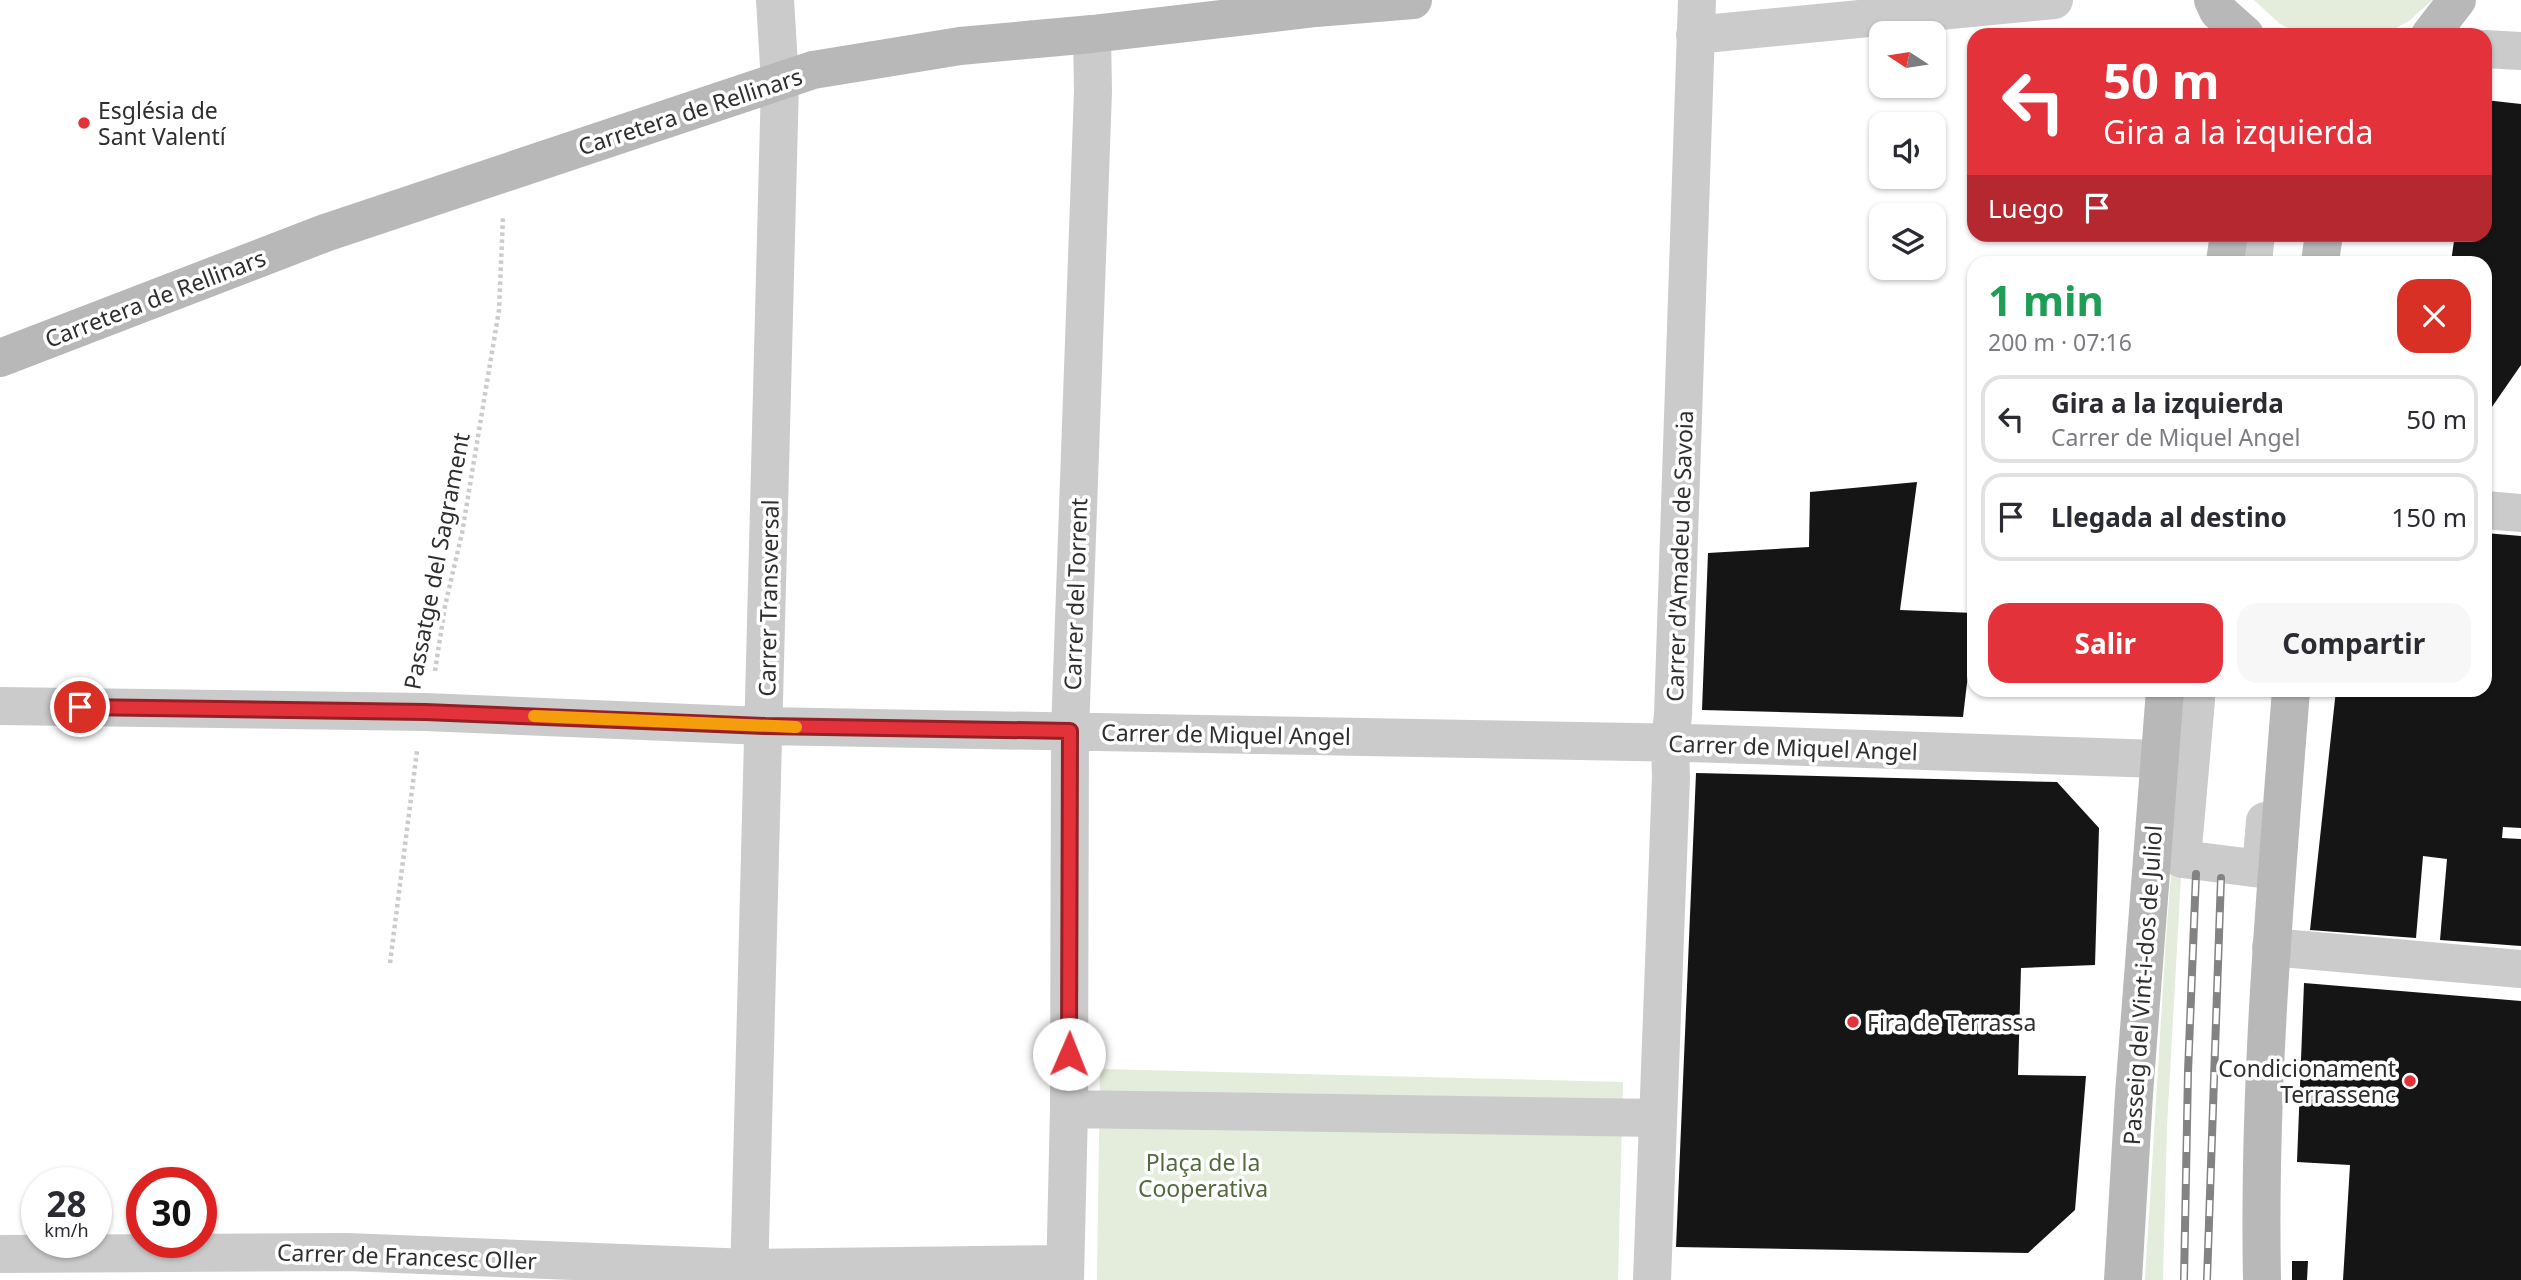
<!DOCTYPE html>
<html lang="es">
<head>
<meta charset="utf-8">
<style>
  body { margin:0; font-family:"Noto Sans",sans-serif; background:#f7f7f7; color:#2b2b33; height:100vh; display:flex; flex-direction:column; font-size:26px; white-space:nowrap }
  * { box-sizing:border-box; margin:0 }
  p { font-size:23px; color:#7c7c81 }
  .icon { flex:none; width:38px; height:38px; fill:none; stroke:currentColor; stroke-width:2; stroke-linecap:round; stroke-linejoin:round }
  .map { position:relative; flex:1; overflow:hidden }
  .side { position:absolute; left:1967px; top:256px; width:525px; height:441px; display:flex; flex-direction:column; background:#fff; border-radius:21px; box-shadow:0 2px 5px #0004 }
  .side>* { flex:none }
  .top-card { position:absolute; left:1967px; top:28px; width:525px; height:214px; border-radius:21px; box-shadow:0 2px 5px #0004; background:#e4323b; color:#fff; overflow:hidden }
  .needle { width:46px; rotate:282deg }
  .buttons { position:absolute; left:1869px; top:21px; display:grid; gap:14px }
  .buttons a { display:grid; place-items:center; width:77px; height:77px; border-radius:14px; background:#fff; box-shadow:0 2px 5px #0004; font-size:35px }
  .speed { position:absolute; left:21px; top:1167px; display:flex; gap:14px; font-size:35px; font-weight:700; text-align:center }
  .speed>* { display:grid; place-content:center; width:91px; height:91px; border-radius:50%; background:#fff; box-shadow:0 2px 5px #0004; line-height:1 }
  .speed small { font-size:18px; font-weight:400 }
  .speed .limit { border:10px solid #d22; background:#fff; color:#111 }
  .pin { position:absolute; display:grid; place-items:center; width:60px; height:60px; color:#fff; margin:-30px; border:4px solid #fff; border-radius:50%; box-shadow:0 2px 7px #0007 }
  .me { position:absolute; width:77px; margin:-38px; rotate:1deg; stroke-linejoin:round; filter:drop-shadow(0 0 5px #0008) }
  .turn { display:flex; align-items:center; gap:24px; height:147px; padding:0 21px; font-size:32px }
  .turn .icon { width:91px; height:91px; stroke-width:2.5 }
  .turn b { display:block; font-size:49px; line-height:60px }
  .then { display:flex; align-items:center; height:66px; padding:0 21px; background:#0003; gap:14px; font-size:26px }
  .round { display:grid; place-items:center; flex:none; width:74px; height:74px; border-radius:21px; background:#f7f7f7 }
  .head { display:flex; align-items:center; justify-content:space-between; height:119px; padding:0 21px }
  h1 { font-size:42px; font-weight:700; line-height:52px; color:#1e9e55 }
  .cta { display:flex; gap:14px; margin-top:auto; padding:14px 21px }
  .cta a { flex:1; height:80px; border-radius:21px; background:#e4323b; color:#fff; font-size:28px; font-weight:700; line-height:80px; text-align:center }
  .cta a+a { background:#f7f7f7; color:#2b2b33 }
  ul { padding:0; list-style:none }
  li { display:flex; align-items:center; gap:21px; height:88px; margin:0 14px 10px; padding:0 7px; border:4px solid #e1e1e2; border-radius:21px }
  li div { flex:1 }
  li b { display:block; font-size:26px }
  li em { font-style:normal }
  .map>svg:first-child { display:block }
</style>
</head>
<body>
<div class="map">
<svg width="2521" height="1280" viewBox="0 0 2521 1280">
  <rect width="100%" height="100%" fill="#fff"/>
  <path fill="#e4ecdc" d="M2254 0H2432L2409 21 2383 35H2303L2280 24Z
    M2185 699 2182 859 2167 1126 2163 1280H2145L2166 938Z
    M1100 1069 1623 1082 1618 1280H1097Z"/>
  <path fill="#151515" d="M2485 100 2521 104V365L2485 417V262H2451L2455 234H2485Z
    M1917 482 1900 610 1974 613V649H1971L1963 717 1702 710 1708 553 1809 547 1810 492Z
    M2485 533 2521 536V828L2503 827 2502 838 2521 839V946L2440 940 2447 859 2423 856 2416 938 2310 930 2336 690H2485Z
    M1696 773 2057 782 2099 828 2095 965 2021 968 2018 1075 2086 1076 2075 1210 2028 1253 1676 1247Z
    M2304 983 2521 1001V1280H2343L2350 1165 2297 1162Z
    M2292 1261H2308L2307 1280H2292Z"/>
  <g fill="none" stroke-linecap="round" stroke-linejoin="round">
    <path stroke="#cbcbcb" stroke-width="4.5" stroke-dasharray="3.5 3.5" stroke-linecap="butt" d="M435 671 445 606 462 533 499 310 503 217
      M390 963 417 751"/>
    <path stroke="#cbcbcb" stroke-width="38" d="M1695 35 2054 0
      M2485 49 2521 51
      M2253 262 2256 234
      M2485 510 2521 513
      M2186 690 2185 699 2196 700 2182 859 2261 869 2265 821
      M0 706 425 712 765 726 1689 743 2158 759
      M2271 947 2521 969
      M1069 1109 1658 1118
      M0 1254 347 1252 749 1268 1065 1264
      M749 1280 780 82 775 0
      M1065 1280 1069 1109 1070 731 1093 91 1092 34
      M1652 1280 1671 778 1670 743 1673 715 1697 0"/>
    <path stroke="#b8b8b8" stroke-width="38" d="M2213 0 2218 11 2245 35
      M2430 35 2457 0
      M2225 262 2229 234
      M2320 262 2324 234
      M0 358 325 233 813 70 960 46 1092 34 1316 8 1413 0
      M2123 1280 2134 1094 2165 690
      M2262 1280C2258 1083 2276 886 2291 690"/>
    <g stroke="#838383" stroke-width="8">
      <path id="rail" d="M2184 1280 2188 1072 2196 874
        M2207 1280 2221 878"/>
    </g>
    <use href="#rail" stroke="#fff" stroke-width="5" stroke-dasharray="16" stroke-linecap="butt"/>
  </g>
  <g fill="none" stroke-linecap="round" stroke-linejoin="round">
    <g stroke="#942026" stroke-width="18">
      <path id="route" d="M80 707 425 712 765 726 1070 731 1069 1054"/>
    </g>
    <use href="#route" stroke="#e4323b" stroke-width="12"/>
    <path stroke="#f59e0b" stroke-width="12" d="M534 716 796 727"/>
  </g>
  <g fill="#e4323b" stroke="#fff" stroke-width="2.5">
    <circle cx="84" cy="123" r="7"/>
    <circle cx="1853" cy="1022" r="7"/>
    <circle cx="2410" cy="1081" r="7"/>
  </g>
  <g text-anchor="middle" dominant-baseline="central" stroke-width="7" stroke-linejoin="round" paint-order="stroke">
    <g font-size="23" fill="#2e2e2e" stroke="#fff" text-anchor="start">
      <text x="98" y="110">Església de<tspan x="98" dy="26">Sant Valentí</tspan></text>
      <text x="1867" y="1022">Fira de Terrassa</text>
      <text x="2396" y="1068" text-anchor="end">Condicionament<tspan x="2396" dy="26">Terrassenc</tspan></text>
    </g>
    <g font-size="23" fill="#2e2e2e" stroke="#fff">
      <text transform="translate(690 111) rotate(-18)">Carretera de Rellinars</text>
      <text transform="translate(155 298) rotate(-21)">Carretera de Rellinars</text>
      <text transform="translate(1679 556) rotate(-88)">Carrer d'Amadeu de Savoia</text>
      <text transform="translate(436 561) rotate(-79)">Passatge del Sagrament</text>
      <text transform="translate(1075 594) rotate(-88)">Carrer del Torrent</text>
      <text transform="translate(768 598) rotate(-89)">Carrer Transversal</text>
      <text transform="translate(1226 734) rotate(1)">Carrer de Miquel Angel</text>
      <text transform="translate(1793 747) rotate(2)">Carrer de Miquel Angel</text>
      <text transform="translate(2142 985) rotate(-86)">Passeig del Vint-i-dos de Juliol</text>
      <text transform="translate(407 1256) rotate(2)">Carrer de Francesc Oller</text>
    </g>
    <g font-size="23" fill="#506a3c" stroke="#fff">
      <text x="1203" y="1162">Plaça de la<tspan x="1203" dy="26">Cooperativa</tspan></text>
    </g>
  </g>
</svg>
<div class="buttons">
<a><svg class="needle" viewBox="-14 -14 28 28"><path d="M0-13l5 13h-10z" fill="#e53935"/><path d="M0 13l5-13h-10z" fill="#7c7c81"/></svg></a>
<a><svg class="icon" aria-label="sound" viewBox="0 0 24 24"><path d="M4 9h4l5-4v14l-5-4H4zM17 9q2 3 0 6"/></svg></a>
<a><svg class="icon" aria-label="layers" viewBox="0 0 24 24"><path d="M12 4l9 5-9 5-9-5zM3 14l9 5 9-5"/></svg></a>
</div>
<div class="speed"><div>28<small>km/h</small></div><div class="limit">30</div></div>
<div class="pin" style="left:80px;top:707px;background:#d93025"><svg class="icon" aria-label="arrive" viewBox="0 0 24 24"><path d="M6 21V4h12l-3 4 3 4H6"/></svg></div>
<svg class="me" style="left:1069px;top:1054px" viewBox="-20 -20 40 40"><circle r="19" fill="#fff"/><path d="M0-13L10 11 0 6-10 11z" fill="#e4323b"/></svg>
<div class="top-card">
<div class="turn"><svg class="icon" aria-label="left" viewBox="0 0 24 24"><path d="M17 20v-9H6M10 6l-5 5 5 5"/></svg><div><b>50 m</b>Gira a la izquierda</div></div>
<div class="then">Luego<svg class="icon" aria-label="arrive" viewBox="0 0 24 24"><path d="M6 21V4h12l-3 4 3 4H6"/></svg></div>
</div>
<section class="side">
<div class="head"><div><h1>1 min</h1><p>200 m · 07:16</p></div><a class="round" style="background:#d93025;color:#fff"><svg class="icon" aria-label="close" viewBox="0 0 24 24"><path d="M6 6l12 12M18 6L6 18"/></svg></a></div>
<ul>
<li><svg class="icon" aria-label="left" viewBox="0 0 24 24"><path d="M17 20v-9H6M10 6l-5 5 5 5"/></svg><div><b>Gira a la izquierda</b><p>Carrer de Miquel Angel</p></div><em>50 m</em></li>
<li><svg class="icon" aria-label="arrive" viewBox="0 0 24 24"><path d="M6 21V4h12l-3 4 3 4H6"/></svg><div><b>Llegada al destino</b></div><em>150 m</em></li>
</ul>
<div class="cta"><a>Salir</a><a>Compartir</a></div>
</section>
</div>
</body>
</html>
